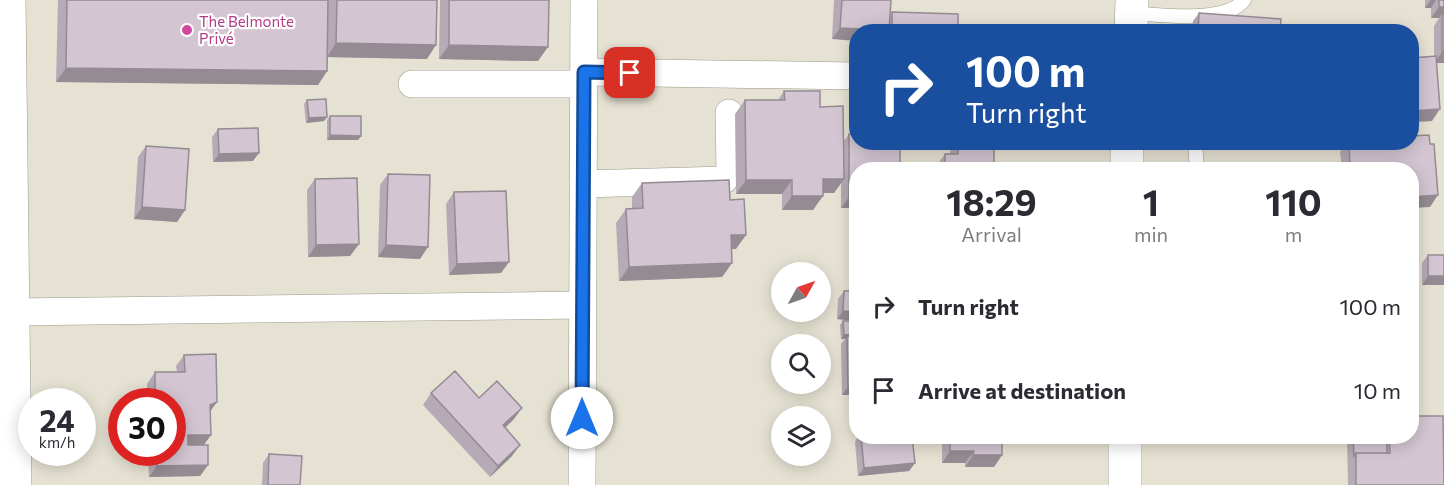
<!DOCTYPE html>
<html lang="en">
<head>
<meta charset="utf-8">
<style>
  body { margin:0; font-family:Commissioner,sans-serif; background:#f2f2f3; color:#2b2b33; height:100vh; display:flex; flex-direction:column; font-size:22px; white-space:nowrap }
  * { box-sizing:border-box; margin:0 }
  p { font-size:20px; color:#7c7c81 }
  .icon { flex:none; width:33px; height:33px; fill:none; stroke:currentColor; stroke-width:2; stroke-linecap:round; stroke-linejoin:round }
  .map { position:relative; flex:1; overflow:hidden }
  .sheet { position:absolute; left:849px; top:162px; width:570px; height:282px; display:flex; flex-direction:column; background:#fff; border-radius:24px; box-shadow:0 3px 15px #0003 }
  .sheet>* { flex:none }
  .banner { position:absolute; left:849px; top:24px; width:570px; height:126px; border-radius:24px; box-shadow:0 3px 15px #0003; background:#1a4fa0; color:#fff; overflow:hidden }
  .needle { width:39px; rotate:50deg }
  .controls { position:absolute; left:771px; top:262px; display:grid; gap:12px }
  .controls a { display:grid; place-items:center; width:60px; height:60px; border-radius:50%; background:#fff; box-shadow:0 3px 15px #0003; font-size:30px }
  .speed { position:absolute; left:18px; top:388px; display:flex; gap:12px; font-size:30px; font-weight:700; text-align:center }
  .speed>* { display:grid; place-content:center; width:78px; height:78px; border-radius:50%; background:#fff; box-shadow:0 3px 15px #0003; line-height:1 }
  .speed small { font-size:15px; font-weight:400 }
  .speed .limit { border:9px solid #d22; background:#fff; color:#111 }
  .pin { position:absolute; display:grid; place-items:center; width:51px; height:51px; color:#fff; margin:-26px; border-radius:12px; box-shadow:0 3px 9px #0006 }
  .me { position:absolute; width:66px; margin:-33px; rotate:0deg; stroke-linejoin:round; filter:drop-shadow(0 0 4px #0008) }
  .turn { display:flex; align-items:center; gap:21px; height:126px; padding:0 18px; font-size:27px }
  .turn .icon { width:78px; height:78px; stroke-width:2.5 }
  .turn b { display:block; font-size:42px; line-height:51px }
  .eta { display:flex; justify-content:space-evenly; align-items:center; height:102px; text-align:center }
  .eta b { font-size:36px; font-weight:700; line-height:42px }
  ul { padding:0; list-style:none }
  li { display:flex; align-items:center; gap:18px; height:84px; padding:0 18px }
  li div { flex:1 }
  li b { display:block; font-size:22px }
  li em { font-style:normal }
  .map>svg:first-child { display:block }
</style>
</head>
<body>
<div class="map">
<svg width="1444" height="485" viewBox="0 0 1444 485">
  <rect width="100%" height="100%" fill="#e6e2d3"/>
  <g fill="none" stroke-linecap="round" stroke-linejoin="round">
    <g stroke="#9b988a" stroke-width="15">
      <path id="lane" d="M1131 13C1159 15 1226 24 1244 0
        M1195 142 1197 170"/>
    </g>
    <g stroke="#9b988a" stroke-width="28">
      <path id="street" d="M584 72 856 76
        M412 84H584
        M583 184 724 180 730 172 729 113
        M13 312 583 305
        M582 485 584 0"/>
    </g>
    <g stroke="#9b988a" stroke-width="34">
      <path id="secondary" d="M1131 32 1132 0
        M1127 170V142
        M1125 436V485"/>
    </g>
    <g stroke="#9b988a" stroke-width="34">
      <path id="primary" d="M9 0 15 485"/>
    </g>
    <use href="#lane" stroke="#fff" stroke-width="14"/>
    <use href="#street" stroke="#fff" stroke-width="27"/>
    <use href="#secondary" stroke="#fff" stroke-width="33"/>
    <use href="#primary" stroke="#fff" stroke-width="33"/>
  </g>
  <path fill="#b5aab5" d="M58 0H437L427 59 327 57V71L318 85 56 82Z
    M440 0H549L538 61 439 59Z
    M834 0H891L890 16 892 12 958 32H856L832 39Z
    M1425 0H1444V63H1436L1432 121 1412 122V58L1434 56V26L1439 18H1431V8H1425Z
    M1199 13 1280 32H1192L1193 21Z
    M784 91 820 107 843 142 849 134 856 170V208H841V183L834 193H823L813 210H782V194H736L735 114 745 100H778Z
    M307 100 327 117 324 121 306 123 304 104Z
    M330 116 361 136 358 140H327V120Z
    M218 129 253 161 213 162 212 137Z
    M952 142H994V165L996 170H937L936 166 945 154H950V146Z
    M1347 142H1412L1430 207 1412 170H1342L1340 152Z
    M146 146 185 210 177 222 134 219 138 157Z
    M388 174 420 259 378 257 380 185Z
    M315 179 359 244 350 256 308 257 307 190Z
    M642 183 730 200 736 249H731L732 263 722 277 619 281 616 223 626 209H632V197Z
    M454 192 501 273 449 275 446 204Z
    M1428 255H1444L1422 285V263Z
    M844 291H856V395H842L841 344 845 339H841L840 325 843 321H856L837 319 838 299Z
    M184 355 210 411 204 445 208 465 200 476 149 477 148 453H172V402H147V384L155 372H177L176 366Z
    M431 393 479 398 514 419 505 428 512 456 490 477 423 405Z
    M858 436H912L915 463 909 471 858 476 855 442Z
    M942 436H1002V455L994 467H965V463H942Z
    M1347 436H1412L1444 485H1348Z
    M269 454 300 485H262L263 463Z"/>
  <path fill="#948b93" d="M1431 0H1436L1431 8H1425Z
    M1439 7H1444V18L1442 14 1439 18H1431Z
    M840 28 889 30V32H856V41L832 39Z
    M336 43 436 45 427 59 327 57Z
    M449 45 548 47 538 61 439 59Z
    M1442 52H1444V63H1434Z
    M66 68 327 71 318 85 56 82Z
    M1440 109 1432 121 1412 122V111Z
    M327 117 324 121 306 123 309 118Z
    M330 135 361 136 358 140H327Z
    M259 153 253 161 213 162 219 154Z
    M823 179H844L834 193H813Z
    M746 180H792L782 194H736Z
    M1438 195 1430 207 1412 208V197Z
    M792 196H823L813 210H782Z
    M849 197H856V208H841Z
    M142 207 185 210 177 222 134 219Z
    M731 235H746L736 249H721Z
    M359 244 350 256 308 257 316 245Z
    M386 245 428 247 420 259 378 257Z
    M509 262 501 273 449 275 457 264Z
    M732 263 722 277 619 281 629 267Z
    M1428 276H1444V285H1422Z
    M843 311 856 312V321L837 319Z
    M856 334V339L847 336 845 339H841L844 335Z
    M848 387H856V395H842Z
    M217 402 209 413 210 405Z
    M522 408 514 419 495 437 503 425Z
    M188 435H211L203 446 180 447Z
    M520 445 512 456 490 477 498 466Z
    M950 451H974L965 463H942Z
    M973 455H1002L994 467H965Z
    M915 463 909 471 858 476 864 468Z
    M208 465 200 476 149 477 157 466Z"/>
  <path fill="#d3c6d2" stroke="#948b93" stroke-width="1.5" d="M67 0H328L327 71 66 68Z
    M337 0H437L436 45 336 43Z
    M449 0H549L548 47 449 45Z
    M842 0H891L889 30 840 28Z
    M1439 0H1444V7H1439Z
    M892 12 958 14V32H892Z
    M1199 13 1281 19 1280 32H1198Z
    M1442 14H1444V52H1442Z
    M1436 56 1440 109 1412 111V58Z
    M784 91H820V107L843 106 844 179H823V196H792V180H746L745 100H785Z
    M326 99 327 117 309 118 307 100Z
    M330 116H361V136L330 135Z
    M258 128 259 153 219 154 218 129Z
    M849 134H856V142H900V170H856V197H849Z
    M1429 135 1430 144H1434L1438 195 1412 197V170H1350L1349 142H1412V136Z
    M958 142H994V165L996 170H945V154H958Z
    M146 146 189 149 185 210 142 207Z
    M388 174 430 175 428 247 386 245Z
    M357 178 359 244 316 245 315 179Z
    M729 180 730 200 744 199 746 235H731L732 263 629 267 626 209 643 208 642 183Z
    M506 191 509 262 457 264 454 192Z
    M1428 255H1444V276H1428Z
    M844 291H856V312L843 311Z
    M843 321H856V334L844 335Z
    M847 336H856V387H848Z
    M216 354 217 402 210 405 211 435H188V445H208V465L157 466 156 453H172V402H155V372H185L184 355Z
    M455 371 479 398 497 381 522 408 503 425 520 445 498 466 431 393Z
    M1412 416H1443L1444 485H1356V453H1390L1389 436H1412Z
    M861 436H912L915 463 864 468Z
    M950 436H1002V455H973L974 451H950Z
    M1353 436H1387V453H1356L1354 456Z
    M269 454 302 456 300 485H268Z"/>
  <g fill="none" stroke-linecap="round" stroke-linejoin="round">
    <g stroke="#114b97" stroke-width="15">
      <path id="route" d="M582 418 584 72 630 73"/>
    </g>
    <use href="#route" stroke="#1a73e8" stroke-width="10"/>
  </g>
  <circle fill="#d1479c" stroke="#fff" stroke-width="2" cx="187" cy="30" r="6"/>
  <g text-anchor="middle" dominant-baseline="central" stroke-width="4.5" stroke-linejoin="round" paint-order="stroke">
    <g font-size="15" fill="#b23c85" stroke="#fff" text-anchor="start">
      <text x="199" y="21">The Belmonte<tspan x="199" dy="17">Privé</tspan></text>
    </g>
  </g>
</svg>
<div class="controls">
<a><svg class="needle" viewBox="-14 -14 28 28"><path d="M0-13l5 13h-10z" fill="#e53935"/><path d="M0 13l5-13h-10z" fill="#7c7c81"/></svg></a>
<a><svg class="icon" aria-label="search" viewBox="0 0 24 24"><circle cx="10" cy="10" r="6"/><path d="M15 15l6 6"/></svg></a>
<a><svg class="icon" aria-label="layers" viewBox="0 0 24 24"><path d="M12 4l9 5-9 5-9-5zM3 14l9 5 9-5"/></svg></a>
</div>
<div class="speed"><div>24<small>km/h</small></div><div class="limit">30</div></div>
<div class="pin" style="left:630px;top:73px;background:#d93025"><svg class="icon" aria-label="arrive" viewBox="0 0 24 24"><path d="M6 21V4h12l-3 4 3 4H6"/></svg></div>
<svg class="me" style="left:582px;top:418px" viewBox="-20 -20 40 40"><circle r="19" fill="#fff"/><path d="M0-13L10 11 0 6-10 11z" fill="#1a73e8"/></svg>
<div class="banner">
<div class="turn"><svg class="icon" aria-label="right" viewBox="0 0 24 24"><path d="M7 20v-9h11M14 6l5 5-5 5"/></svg><div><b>100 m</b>Turn right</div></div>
</div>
<section class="sheet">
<div class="eta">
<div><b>18:29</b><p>Arrival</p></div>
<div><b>1</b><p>min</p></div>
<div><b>110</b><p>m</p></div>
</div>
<ul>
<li><svg class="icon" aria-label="right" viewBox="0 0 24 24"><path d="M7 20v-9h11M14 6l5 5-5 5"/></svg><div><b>Turn right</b></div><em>100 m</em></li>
<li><svg class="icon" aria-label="arrive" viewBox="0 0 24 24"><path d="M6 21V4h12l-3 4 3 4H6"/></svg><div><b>Arrive at destination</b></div><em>10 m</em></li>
</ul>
</section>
</div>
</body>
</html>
